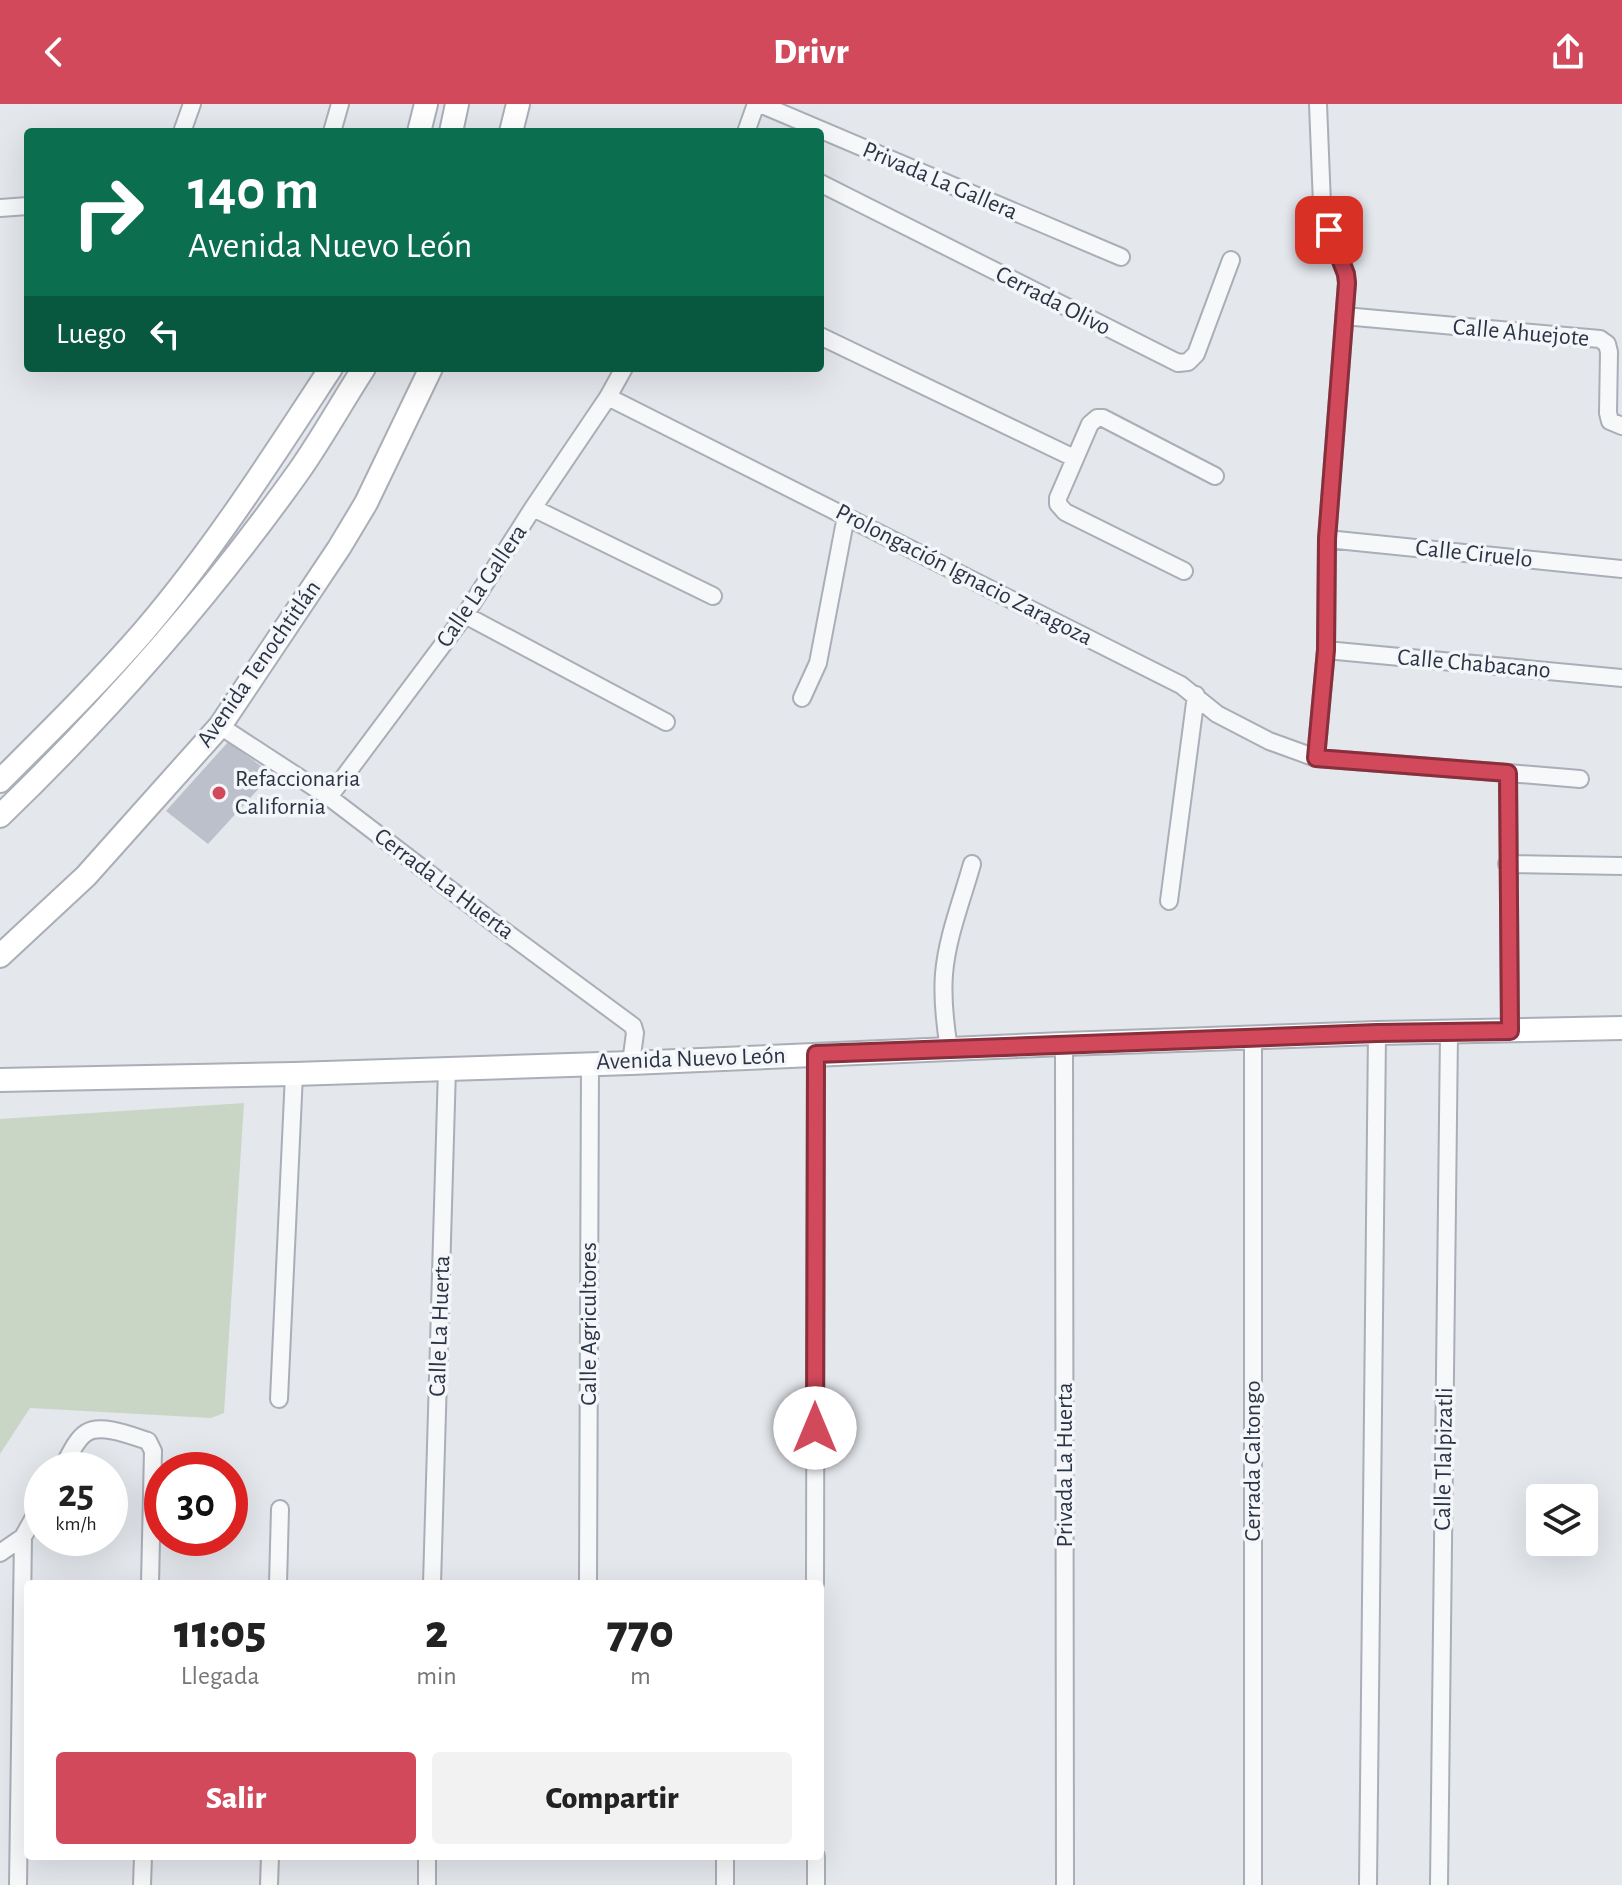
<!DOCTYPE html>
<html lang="es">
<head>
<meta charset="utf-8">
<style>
  body { margin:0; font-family:"Alegreya Sans",sans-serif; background:#f2f2f2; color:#222; height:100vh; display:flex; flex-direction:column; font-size:30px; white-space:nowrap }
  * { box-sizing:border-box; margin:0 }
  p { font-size:26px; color:#767676 }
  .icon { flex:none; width:44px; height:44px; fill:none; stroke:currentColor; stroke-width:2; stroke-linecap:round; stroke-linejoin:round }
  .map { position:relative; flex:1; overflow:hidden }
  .panel { position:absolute; left:24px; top:1476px; width:800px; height:280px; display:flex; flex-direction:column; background:#fff; border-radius:8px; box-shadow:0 8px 32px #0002 }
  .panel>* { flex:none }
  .banner { position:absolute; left:24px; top:24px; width:800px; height:244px; border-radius:8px; box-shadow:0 8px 32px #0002; background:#0b6e4f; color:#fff; overflow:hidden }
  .buttons { position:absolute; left:1526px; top:1380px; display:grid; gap:16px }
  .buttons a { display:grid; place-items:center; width:72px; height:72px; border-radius:8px; background:#fff; box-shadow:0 8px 32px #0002; font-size:40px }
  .speed { position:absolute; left:24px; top:1348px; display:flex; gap:16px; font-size:40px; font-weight:700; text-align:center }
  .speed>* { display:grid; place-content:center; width:104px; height:104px; border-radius:50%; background:#fff; box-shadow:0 8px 32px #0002; line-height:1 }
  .speed small { font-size:20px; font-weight:400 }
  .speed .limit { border:12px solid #d22; background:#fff; color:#111 }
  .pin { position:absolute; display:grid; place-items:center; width:68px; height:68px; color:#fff; margin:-34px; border-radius:16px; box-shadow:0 4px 12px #0006 }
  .me { position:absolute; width:88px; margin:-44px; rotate:0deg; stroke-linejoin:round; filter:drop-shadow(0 0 6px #0008) }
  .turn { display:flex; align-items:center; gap:28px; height:168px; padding:0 32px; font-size:36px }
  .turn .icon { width:104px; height:104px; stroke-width:2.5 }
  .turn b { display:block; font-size:56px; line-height:68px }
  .then { display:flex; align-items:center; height:76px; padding:0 32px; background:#0003; gap:16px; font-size:30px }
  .eta { display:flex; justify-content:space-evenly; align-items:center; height:136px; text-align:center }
  .eta b { font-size:48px; font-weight:800; line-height:56px }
  .primary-button { display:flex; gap:16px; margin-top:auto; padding:16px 32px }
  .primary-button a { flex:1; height:92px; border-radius:8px; background:#d1495b; color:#fff; font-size:32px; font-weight:800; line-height:92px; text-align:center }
  .primary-button a+a { background:#f2f2f2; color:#222 }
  header { display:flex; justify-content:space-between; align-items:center; height:104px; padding:0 32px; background:#d1495b; color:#fff; font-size:36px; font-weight:800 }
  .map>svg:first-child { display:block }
</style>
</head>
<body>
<header><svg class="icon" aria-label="back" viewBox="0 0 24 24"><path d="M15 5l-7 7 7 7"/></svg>Drivr<svg class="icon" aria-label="share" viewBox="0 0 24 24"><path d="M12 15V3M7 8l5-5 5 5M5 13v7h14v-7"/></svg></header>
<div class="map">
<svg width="1622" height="1781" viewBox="0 0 1622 1781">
  <rect width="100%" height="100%" fill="#e4e7ec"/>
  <path fill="#c9d6c5" d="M244 999 224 1309 211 1314 30 1304 0 1350V1015Z"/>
  <path fill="#bbc0ca" d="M228 638 272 670 208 740 166 707Z"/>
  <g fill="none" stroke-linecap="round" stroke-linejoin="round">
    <g stroke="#a9aeb7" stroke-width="20">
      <path id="street" d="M760 0 1121 153
        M182 28 192 0
        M332 28 340 0
        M746 28 756 0
        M820 79 1178 259 1188 258 1196 250 1231 156
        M0 104 28 102
        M1344 212 1600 235 1607 240 1609 248 1608 309 1610 317 1622 322
        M820 232 1074 354
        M608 293 1181 581 1217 610 1269 637 1316 654 1508 669 1510 927
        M533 404 713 492
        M1327 435 1622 465
        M1184 467 1065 408 1058 400V394L1090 320 1097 314H1103L1215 372
        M465 511 666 618
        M1326 546 1622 574
        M802 594 818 559 846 412
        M220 622 329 693 499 823 633 922 635 929 631 959
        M1316 654 1326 546 1327 435 1347 179 1346 170 1324 112 1322 100 1318 0
        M1508 669 1580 675
        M329 693 465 511 533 404 608 293 624 264
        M1507 760 1622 762
        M1169 797 1196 591
        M1253 934V1781
        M1064 940 1065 1781
        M949 945C945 920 942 895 944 870 947 833 962 796 972 760
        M279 1295 294 970
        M61 1366C68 1355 75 1336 86 1329 101 1319 132 1332 148 1337L153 1347 150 1480
        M0 1449 23 1433 42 1399
        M278 1480 280 1405
        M432 1480 447 964
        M588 1480 590 959
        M815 1480 816 950
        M725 1752V1781
        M816 1752V1781
        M18 1781 23 1433
        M142 1781 143 1752
        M269 1781 270 1752
        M427 1781V1752
        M1368 1781 1377 929
        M1439 1781 1449 929"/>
    </g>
    <g stroke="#a9aeb7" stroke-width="26">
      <path id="secondary" d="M419 28 426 0
        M451 28 457 0
        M511 28 518 0
        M0 677C49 628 99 579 144 527 214 445 272 354 331 264
        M0 712C110 606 210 492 299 367 322 334 342 298 364 264
        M0 852 86 772 220 622 339 444 366 399 431 264
        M0 976 294 970 631 959 1064 940 1377 929 1622 924"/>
    </g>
    <use href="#street" stroke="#f7f8fa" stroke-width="16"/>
    <use href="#secondary" stroke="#fff" stroke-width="22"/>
  </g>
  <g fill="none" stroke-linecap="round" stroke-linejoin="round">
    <g stroke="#882f3b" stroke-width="20">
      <path id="route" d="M815 1324 816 950 1377 929 1510 927 1508 669 1316 654 1326 546 1327 435 1347 179 1346 170 1329 126"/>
    </g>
    <use href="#route" stroke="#d1495b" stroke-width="14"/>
  </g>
  <circle fill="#d1495b" stroke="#f4f6f9" stroke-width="3" cx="219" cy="689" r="8"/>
  <g text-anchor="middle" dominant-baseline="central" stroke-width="7" stroke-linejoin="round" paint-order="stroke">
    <g font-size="24" fill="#2b3445" stroke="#f4f6f9">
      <text transform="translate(940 77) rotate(23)">Privada La Gallera</text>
      <text transform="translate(1053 197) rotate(27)">Cerrada Olivo</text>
      <text transform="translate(1521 229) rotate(5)">Calle Ahuejote</text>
      <text transform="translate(1474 450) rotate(6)">Calle Ciruelo</text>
      <text transform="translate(964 471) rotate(27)">Prolongación Ignacio Zaragoza</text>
      <text transform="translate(482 482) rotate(-56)">Calle La Gallera</text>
      <text transform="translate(259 560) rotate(-55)">Avenida Tenochtitlán</text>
      <text transform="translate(1474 560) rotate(5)">Calle Chabacano</text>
      <text transform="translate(444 780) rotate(37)">Cerrada La Huerta</text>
      <text transform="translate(691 955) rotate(-2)">Avenida Nuevo León</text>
      <text transform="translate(589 1220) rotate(-90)">Calle Agricultores</text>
      <text transform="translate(440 1222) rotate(-88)">Calle La Huerta</text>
      <text transform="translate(1444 1355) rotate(-89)">Calle Tlalpizatli</text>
      <text transform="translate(1253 1357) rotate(-90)">Cerrada Caltongo</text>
      <text transform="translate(1065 1361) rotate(-90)">Privada La Huerta</text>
    </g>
    <g font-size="24" fill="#2b3445" stroke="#f4f6f9" text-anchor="start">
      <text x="235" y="675">Refaccionaria<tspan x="235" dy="28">California</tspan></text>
    </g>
  </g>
</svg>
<div class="buttons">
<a><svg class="icon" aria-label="layers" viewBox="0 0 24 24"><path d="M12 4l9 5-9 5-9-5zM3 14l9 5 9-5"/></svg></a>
</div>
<div class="speed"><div>25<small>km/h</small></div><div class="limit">30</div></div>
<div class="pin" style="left:1329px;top:126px;background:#d93025"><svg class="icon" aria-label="arrive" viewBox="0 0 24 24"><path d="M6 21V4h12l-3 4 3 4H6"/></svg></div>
<svg class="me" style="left:815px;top:1324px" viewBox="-20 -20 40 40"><circle r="19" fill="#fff"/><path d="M0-13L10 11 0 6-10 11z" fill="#d1495b"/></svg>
<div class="banner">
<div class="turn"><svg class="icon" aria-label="right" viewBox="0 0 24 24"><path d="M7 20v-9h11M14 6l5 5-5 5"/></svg><div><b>140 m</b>Avenida Nuevo León</div></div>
<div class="then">Luego<svg class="icon" aria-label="left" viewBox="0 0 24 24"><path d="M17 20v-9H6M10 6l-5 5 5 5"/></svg></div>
</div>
<section class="panel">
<div class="eta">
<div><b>11:05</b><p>Llegada</p></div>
<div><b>2</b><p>min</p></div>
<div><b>770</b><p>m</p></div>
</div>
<div class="primary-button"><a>Salir</a><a>Compartir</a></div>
</section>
</div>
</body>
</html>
